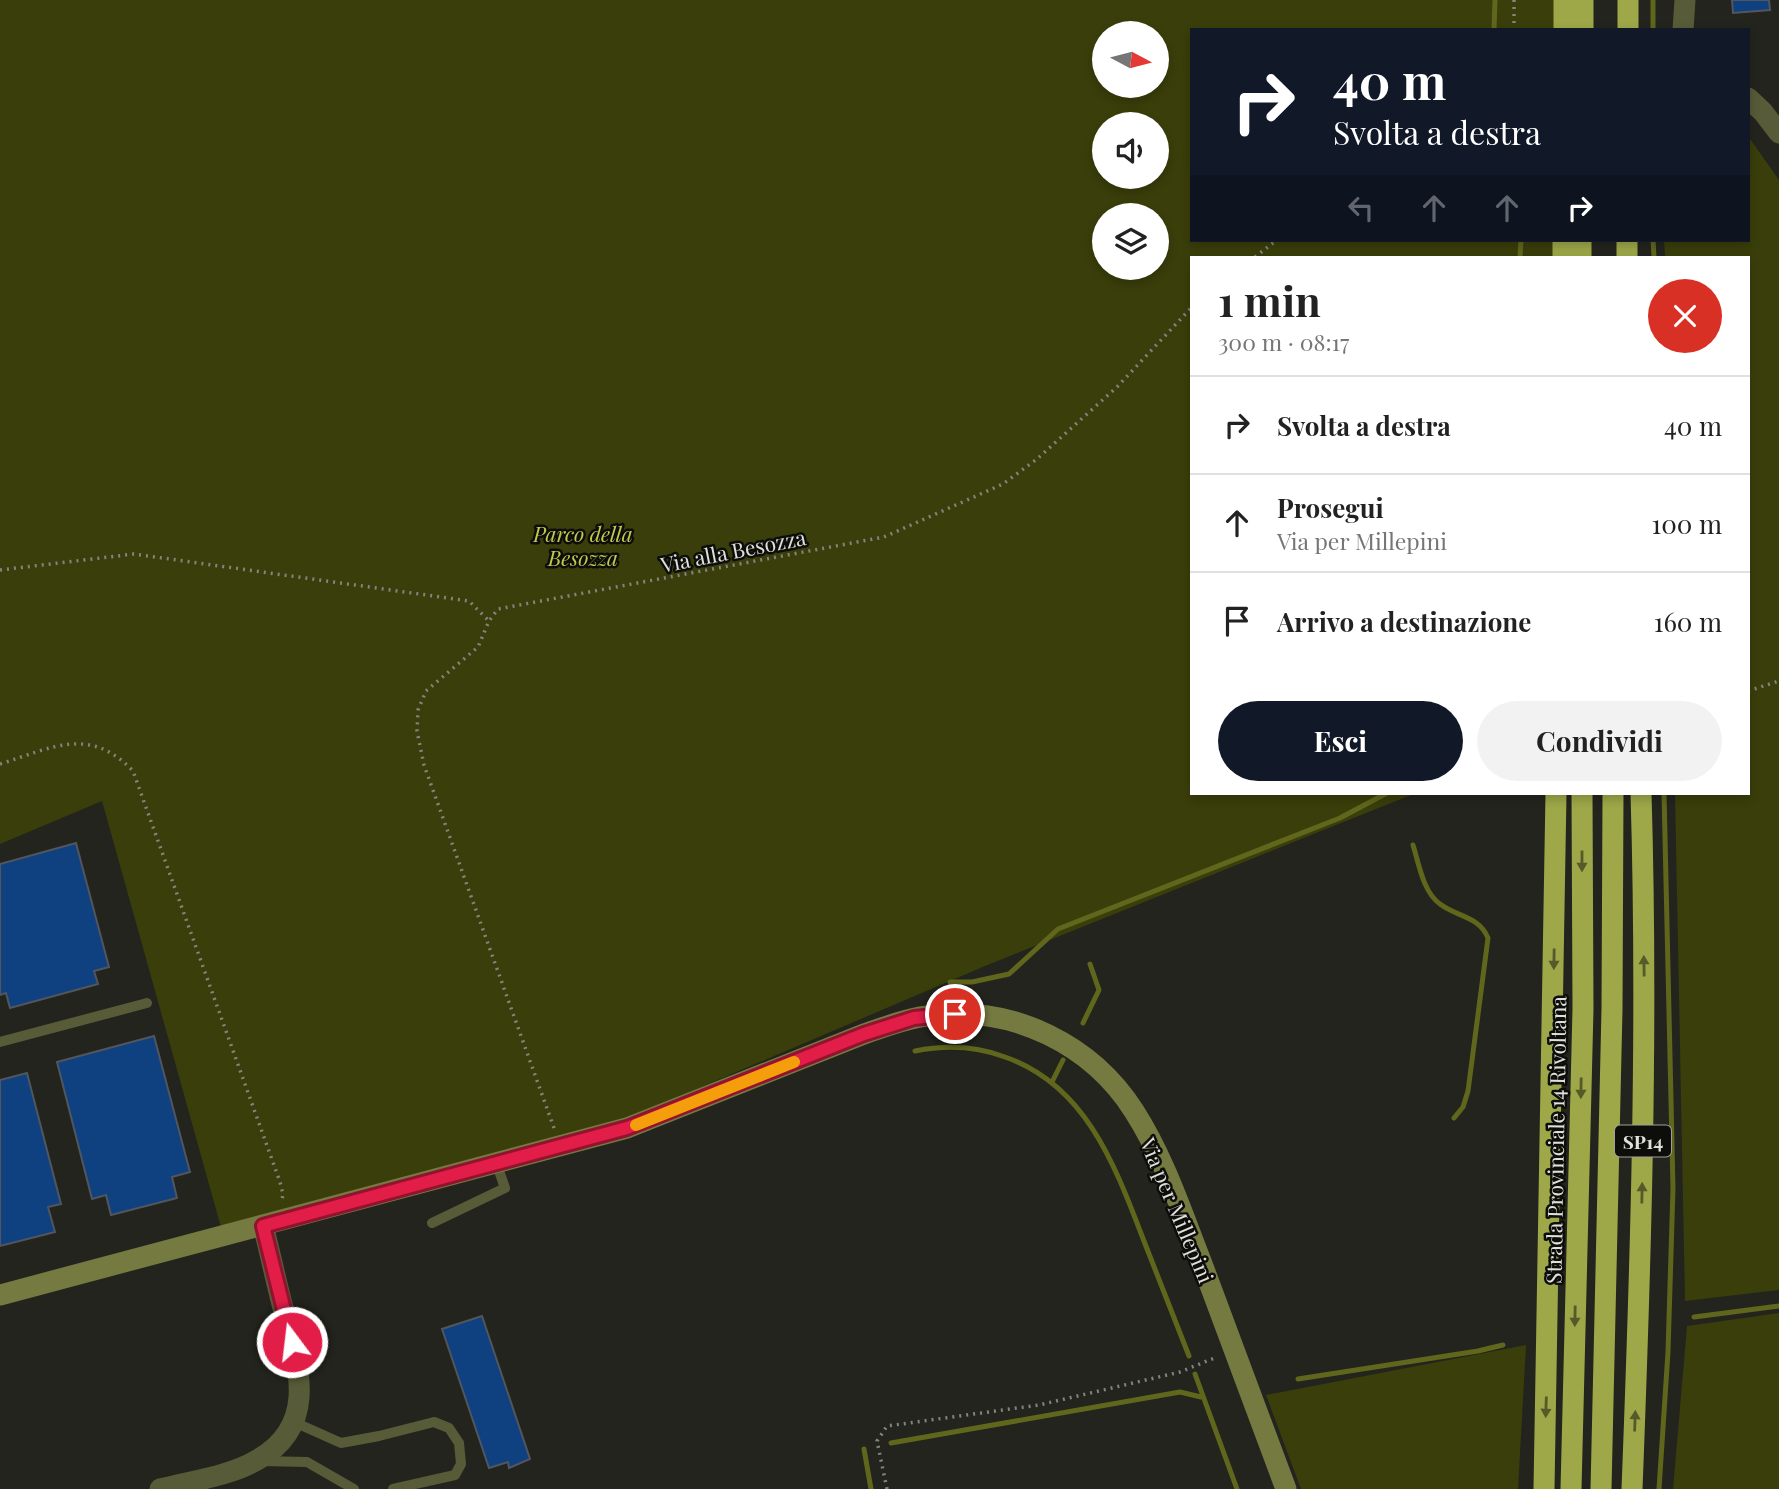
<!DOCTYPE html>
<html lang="it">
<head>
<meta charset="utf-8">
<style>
  body { margin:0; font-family:"Playfair Display",serif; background:#f2f2f2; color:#222; height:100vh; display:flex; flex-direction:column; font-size:26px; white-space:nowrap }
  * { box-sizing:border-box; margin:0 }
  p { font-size:23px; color:#767676 }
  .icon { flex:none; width:38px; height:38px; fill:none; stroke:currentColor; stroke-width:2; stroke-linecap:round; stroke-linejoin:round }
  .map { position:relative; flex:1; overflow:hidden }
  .side { position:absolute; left:1190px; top:256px; width:560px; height:539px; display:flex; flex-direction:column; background:#fff; border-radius:0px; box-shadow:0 4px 10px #0003 }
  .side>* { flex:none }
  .banner { position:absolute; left:1190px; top:28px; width:560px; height:214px; border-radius:0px; box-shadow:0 4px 10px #0003; background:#111827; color:#fff; overflow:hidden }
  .needle { width:46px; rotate:97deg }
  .buttons { position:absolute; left:1092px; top:21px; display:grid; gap:14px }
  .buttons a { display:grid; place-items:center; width:77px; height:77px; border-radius:50%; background:#fff; box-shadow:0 4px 10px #0003; font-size:35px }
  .pin { position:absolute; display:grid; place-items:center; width:60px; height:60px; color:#fff; margin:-30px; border:4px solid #fff; border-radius:50%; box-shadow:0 2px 7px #0007 }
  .me { position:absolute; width:77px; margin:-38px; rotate:345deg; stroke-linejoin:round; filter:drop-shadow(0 0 5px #0008) }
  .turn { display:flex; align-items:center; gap:24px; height:147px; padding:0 28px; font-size:32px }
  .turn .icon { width:91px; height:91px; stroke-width:2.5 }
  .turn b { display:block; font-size:49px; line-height:60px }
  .lanes { display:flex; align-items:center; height:66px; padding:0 28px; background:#0003; justify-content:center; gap:35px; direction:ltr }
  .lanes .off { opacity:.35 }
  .round { display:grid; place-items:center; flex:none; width:74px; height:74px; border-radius:37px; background:#f2f2f2 }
  .head { display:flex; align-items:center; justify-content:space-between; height:119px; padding:0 28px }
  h1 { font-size:42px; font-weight:700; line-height:52px }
  .primary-button { display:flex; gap:14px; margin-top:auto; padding:14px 28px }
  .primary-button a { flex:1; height:80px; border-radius:42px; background:#111827; color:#fff; font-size:28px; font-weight:700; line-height:80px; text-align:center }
  .primary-button a+a { background:#f2f2f2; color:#222 }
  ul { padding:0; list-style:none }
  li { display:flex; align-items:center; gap:21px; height:98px; padding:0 28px; border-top:2px solid #e0e0e0 }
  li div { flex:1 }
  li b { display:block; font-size:26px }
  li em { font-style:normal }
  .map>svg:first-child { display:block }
</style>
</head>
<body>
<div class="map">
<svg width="1779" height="1489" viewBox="0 0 1779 1489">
  <rect width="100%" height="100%" fill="#23241d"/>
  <path fill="#3a3e0a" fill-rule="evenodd" d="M0 0H1583L1582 30H1192V240H1581V257H1192V793H1416L985 966 589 1135 224 1238 102 801 0 844ZM1104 33H1157V86H1104ZM1104 124H1157V177H1104ZM1104 215H1157V268H1104Z
    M1748 136 1779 180V1290L1685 1301 1675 793H1748V257H1665L1664 240H1748Z
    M1779 1313V1489H1673L1687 1326Z
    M1526 1345 1518 1489H1301L1266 1395Z"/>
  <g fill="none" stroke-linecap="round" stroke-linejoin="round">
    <path stroke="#60671c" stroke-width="5" d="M1653 0V30
      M1494 30 1495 0
      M1653 240 1654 257
      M1520 257 1521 240
      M1413 845C1419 864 1423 892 1440 904 1457 917 1479 916 1488 938L1468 1091 1463 1107 1454 1118
      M950 982H972L1009 974 1058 929 1340 818 1387 793
      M1083 1023 1099 990 1090 964
      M915 1051C945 1045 976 1046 1005 1057 1085 1085 1114 1163 1142 1236 1158 1276 1173 1316 1189 1356
      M1052 1082 1063 1060
      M1694 1317 1779 1306
      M1195 1374 1237 1489
      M1298 1379 1478 1351 1503 1345
      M891 1443 1180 1392 1201 1397
      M864 1449 871 1489
      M1659 1489 1668 1352 1673 1188 1664 793"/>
  </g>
  <path fill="#0f4080" stroke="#51565e" stroke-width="2" d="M1732 0H1769L1770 10 1733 13Z
    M76 843 109 967 94 971 98 984 10 1008 6 993 0 995V864Z
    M154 1036 190 1172 172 1177 177 1198 111 1215 106 1195 92 1199 57 1062Z
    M27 1073 61 1204 48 1207 55 1232 0 1246V1080Z
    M482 1316 530 1459 509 1468 508 1462 489 1468 442 1329Z"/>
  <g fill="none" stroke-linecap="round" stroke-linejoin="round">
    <path stroke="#83847e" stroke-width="3.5" stroke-dasharray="2 5" stroke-linecap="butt" d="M1514 30V0
      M1255 257 1277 240
      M0 570 134 554 469 601 489 621
      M1748 691 1779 681
      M0 764C52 748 89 725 133 771L280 1182 283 1194 282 1200
      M554 1128 424 765 417 731 418 710 426 691 478 647 489 621 498 609 884 537 1003 484 1037 459 1117 387 1192 307
      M887 1489 877 1441 887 1426 1039 1405 1180 1372 1217 1357"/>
    <path stroke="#575b37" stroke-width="10" d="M0 1042 147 1003
      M432 1223 505 1188 497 1165
      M294 1422 341 1443 379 1436 434 1422 449 1428 459 1443 461 1464 455 1475 393 1489
      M260 1461 307 1462 354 1489"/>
    <path stroke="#575b37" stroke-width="21" d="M1683 30 1685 0
      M1748 98 1763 112 1779 133
      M160 1489C191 1481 230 1476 257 1460 320 1425 298 1364 283 1308 276 1281 270 1253 263 1225"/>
    <path stroke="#747a40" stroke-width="21" d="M0 1295 627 1128 864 1034C887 1026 911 1017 935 1015 1014 1006 1092 1045 1134 1111 1164 1158 1181 1210 1201 1261 1230 1337 1258 1413 1286 1489"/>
    <path stroke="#9ea848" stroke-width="21" d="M1564 30V0
      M1583 30V0
      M1628 30V0
      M1581 240V257
      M1563 257V240
      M1627 257V240
      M1544 1489 1556 793
      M1571 1489 1583 1009 1582 793
      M1601 1489 1612 1009 1613 793
      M1632 1489C1641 1257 1648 1025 1641 793"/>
  </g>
  <defs><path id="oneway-solid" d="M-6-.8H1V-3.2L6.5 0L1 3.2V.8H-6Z" transform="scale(1.75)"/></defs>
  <g fill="#565a29">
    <use href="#oneway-solid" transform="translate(1582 861) rotate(90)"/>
    <use href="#oneway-solid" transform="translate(1554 959) rotate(91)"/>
    <use href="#oneway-solid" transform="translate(1644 966) rotate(-91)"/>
    <use href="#oneway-solid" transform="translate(1581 1088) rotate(91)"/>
    <use href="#oneway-solid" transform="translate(1642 1193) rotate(-89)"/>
    <use href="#oneway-solid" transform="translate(1575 1316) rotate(91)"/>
    <use href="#oneway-solid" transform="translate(1546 1407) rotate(92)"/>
    <use href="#oneway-solid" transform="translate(1635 1421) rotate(-88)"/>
  </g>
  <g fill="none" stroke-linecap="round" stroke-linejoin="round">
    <g stroke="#92132f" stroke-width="18">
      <path id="route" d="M292 1342 263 1226 627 1128 864 1034 914 1018 955 1014"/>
    </g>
    <use href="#route" stroke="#e11d48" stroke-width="12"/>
    <path stroke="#f59e0b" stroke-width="12" d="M636 1125 794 1062"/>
  </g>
  <g text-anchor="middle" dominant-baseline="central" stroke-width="5" stroke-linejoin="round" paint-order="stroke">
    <rect fill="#0d0d0a" stroke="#a0a19c" stroke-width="2" x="1615" y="1125.5" width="56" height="31" rx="5"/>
    <g font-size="19" font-weight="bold" fill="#dfe0db">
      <text x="1643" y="1141">SP14</text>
    </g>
    <g font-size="21" font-style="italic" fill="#c0cc4c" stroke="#0d0d0a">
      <text x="583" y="533">Parco della<tspan x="583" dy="24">Besozza</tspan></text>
    </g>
    <g font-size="21" fill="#dfe0db" stroke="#0d0d0a">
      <text transform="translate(733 550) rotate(-11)">Via alla Besozza</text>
      <text transform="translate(1555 1140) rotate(-89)">Strada Provinciale 14 Rivoltana</text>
      <text transform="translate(1178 1210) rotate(67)">Via per Millepini</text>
    </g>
  </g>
</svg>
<div class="buttons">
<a><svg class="needle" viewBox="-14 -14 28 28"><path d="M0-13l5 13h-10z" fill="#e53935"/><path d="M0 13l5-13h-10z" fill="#767676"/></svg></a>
<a><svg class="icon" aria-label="sound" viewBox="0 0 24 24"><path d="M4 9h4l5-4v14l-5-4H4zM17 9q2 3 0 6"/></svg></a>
<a><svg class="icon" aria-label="layers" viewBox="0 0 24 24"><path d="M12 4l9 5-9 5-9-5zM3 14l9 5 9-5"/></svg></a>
</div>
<div class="pin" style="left:955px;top:1014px;background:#d93025"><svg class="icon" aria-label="arrive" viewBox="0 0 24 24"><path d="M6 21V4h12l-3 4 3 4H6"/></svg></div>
<svg class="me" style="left:292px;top:1342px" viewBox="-20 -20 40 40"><circle r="17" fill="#e11d48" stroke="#fff" stroke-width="3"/><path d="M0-11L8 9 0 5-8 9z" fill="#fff"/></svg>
<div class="banner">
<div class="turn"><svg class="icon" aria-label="right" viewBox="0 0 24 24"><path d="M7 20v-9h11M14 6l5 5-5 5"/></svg><div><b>40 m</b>Svolta a destra</div></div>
<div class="lanes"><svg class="icon off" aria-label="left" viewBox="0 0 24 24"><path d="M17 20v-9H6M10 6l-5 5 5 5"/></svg><svg class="icon off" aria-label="ahead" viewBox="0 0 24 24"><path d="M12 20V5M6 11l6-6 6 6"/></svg><svg class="icon off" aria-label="ahead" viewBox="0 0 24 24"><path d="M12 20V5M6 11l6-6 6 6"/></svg><svg class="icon" aria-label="right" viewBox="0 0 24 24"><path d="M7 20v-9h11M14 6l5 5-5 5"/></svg></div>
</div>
<section class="side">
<div class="head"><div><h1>1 min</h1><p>300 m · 08:17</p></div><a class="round" style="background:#d93025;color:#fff"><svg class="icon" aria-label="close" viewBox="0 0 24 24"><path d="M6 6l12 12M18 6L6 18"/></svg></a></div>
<ul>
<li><svg class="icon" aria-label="right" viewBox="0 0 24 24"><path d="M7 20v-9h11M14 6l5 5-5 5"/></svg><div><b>Svolta a destra</b></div><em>40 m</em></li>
<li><svg class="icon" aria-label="ahead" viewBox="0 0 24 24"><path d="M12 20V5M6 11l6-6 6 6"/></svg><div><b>Prosegui</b><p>Via per Millepini</p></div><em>100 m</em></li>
<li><svg class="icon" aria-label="arrive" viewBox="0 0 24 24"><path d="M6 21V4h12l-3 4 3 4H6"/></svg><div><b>Arrivo a destinazione</b></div><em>160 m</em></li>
</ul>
<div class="primary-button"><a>Esci</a><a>Condividi</a></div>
</section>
</div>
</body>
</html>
